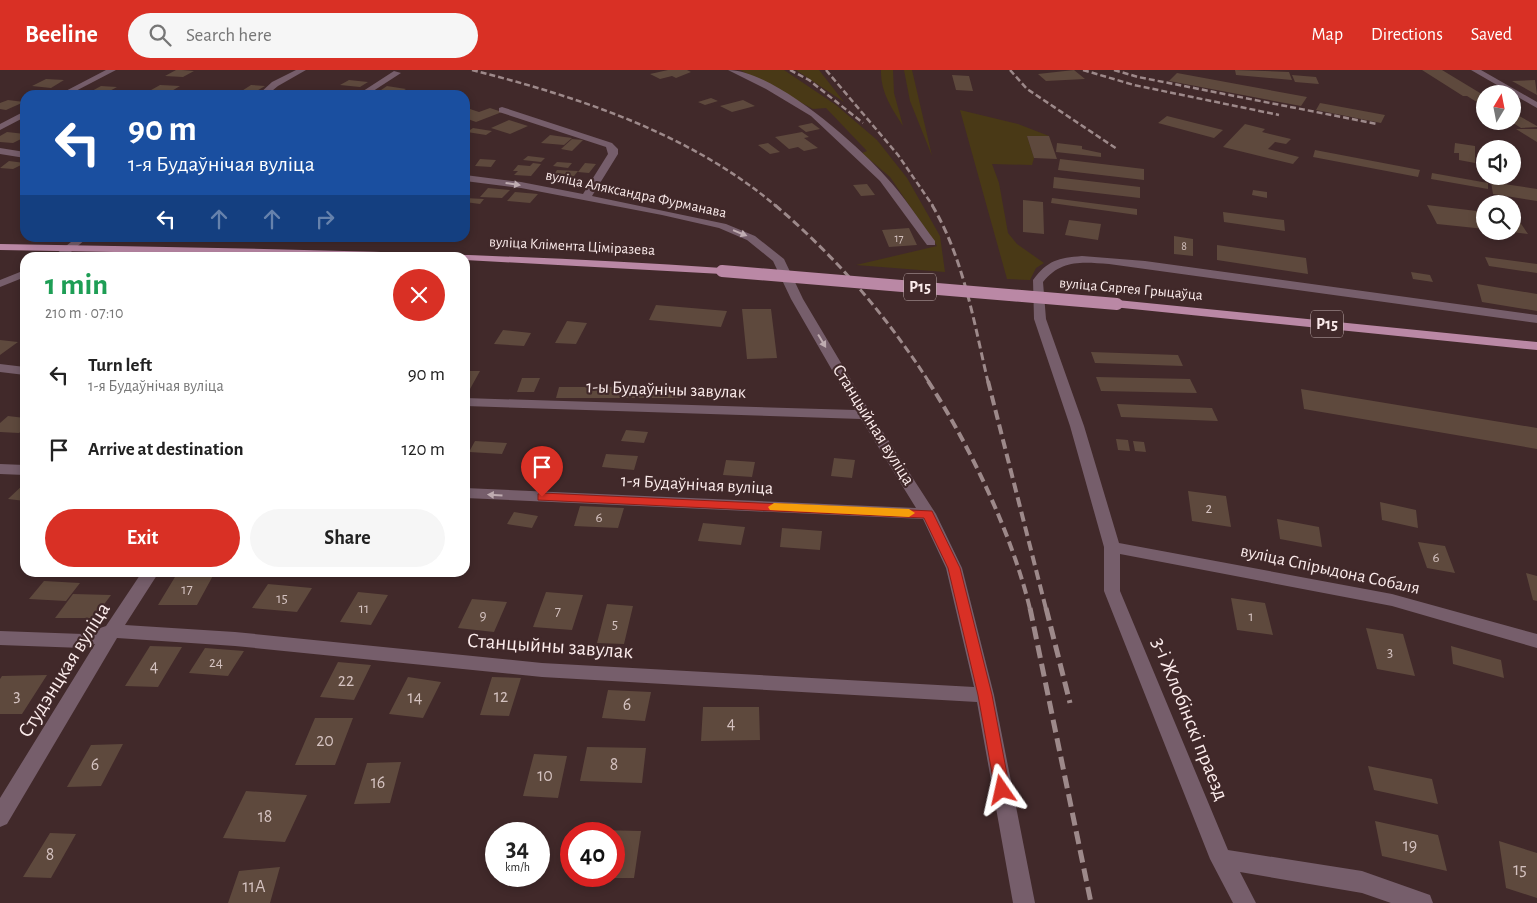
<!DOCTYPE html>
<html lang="en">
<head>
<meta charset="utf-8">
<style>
  body { margin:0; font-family:"Alegreya Sans",sans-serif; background:#f6f6f6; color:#222; height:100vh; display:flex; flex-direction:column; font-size:19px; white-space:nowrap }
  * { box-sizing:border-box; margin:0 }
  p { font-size:16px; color:#767676 }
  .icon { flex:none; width:28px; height:28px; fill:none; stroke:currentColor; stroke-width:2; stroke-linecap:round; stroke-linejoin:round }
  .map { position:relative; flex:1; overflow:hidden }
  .drawer { position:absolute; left:20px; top:182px; width:450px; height:325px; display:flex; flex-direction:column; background:#fff; border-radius:15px; box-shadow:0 2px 8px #0003 }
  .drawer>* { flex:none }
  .guide { position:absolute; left:20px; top:20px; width:450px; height:152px; border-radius:15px; box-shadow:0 2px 8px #0003; background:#1a4fa0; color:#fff; overflow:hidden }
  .needle { width:32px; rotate:10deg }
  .fabs { position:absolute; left:1476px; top:15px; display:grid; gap:10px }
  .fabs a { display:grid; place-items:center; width:45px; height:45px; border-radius:50%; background:#fff; box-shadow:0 2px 8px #0003; font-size:25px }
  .speed { position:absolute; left:485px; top:752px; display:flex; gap:10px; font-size:25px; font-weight:700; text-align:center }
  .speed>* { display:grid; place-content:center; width:65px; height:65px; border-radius:50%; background:#fff; box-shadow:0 2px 8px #0003; line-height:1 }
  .speed small { font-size:12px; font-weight:400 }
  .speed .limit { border:8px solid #d22; background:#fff; color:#111 }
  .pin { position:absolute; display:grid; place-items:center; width:42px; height:42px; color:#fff; margin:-51px -21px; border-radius:50% 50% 50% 0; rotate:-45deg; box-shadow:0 0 5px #0007 }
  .pin .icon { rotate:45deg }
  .me { position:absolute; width:55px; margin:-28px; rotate:349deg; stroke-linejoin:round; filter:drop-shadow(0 0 4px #0008) }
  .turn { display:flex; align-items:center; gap:18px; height:105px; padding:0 25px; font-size:22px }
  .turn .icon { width:65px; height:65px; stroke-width:2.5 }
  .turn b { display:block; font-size:35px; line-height:42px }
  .lanes { display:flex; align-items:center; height:48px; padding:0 25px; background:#0003; justify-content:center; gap:25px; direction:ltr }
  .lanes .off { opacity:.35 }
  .round { display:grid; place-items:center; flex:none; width:52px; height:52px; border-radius:26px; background:#f6f6f6 }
  .overview { display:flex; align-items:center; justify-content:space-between; height:85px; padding:0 25px }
  h1 { font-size:30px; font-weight:600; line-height:38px; color:#1e9e55 }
  .primary-button { display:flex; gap:10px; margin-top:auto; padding:10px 25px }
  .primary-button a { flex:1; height:58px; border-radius:30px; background:#d93025; color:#fff; font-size:20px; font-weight:600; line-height:58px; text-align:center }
  .primary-button a+a { background:#f6f6f6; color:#222 }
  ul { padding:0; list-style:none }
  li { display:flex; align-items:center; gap:15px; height:75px; padding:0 25px }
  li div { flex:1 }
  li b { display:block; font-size:19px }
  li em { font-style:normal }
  header { display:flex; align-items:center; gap:30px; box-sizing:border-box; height:70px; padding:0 25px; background:#d93025; color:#fff }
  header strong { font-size:24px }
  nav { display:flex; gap:28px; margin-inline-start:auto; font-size:18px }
  .search { width:350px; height:45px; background:#f6f6f6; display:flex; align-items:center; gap:12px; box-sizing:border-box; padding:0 18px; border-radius:28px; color:#767676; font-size:19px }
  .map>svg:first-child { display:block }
</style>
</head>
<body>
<header>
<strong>Beeline</strong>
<div class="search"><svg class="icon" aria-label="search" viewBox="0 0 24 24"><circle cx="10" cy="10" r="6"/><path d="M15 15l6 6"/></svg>Search here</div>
<nav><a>Map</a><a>Directions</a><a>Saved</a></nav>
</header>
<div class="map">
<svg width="1537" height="833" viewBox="0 0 1537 833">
  <rect width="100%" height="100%" fill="#41292a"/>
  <path fill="#493916" d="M740 0H784L836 35 877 70 907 108 940 166 945 202 856 195 937 176 890 107 862 83 867 81 826 38 813 39Z
    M796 0H819L844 32Z
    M881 0H893L894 23 903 56C892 39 880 21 881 0Z
    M904 0H912L932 86 910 31Z
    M960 40 1018 54 1049 66H1027L1034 88 1032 95 992 94 999 113 1008 163 1017 174 1044 193 1036 198 1030 210 1007 209Z"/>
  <path fill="#5e493d" d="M176 0H182L194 1 183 7 165 6Z
    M668 0H687L691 2 676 8 672 6 660 9 650 4Z
    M1074 0 1085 9 1046 11 1038 4Z
    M1235 0 1289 2 1292 10 1236 5Z
    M1422 0H1442L1485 26V37L1467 26H1463Z
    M1177 3 1307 27 1301 36 1169 11Z
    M952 5 969 6 973 21 956 20Z
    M1292 5 1316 7 1319 14 1295 12Z
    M46 9 64 10 51 18 32 16Z
    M349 10 368 12 360 17 340 15Z
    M1535 10 1537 25 1512 11Z
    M160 15 180 16 165 25 144 24Z
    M251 15 265 16 250 25 237 24Z
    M101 16 117 17 106 23 90 22Z
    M387 16 406 19 397 24 378 22Z
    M711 28 718 31 705 35 698 32Z
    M8 30 24 32 6 40 0 39V33Z
    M743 30 755 36 732 42 720 36Z
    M1320 33 1385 45 1381 53 1316 40Z
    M490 38 502 42 476 52 465 48V41L470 39 479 42Z
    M1512 42 1537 56V57L1521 58 1510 51H1512Z
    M1167 46 1223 60 1214 68 1158 53Z
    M509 50 528 56 510 64 491 58Z
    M812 53 820 59 806 62 798 56Z
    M1245 54 1265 59 1262 62 1291 69 1286 74 1275 72 1268 79 1299 87 1293 94 1223 77Z
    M473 58 492 61 486 65 467 62Z
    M1516 59H1537V72Z
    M7 62 25 64V67L13 73 0 72V66Z
    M802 62 809 67 804 68 818 78 804 81 798 77 789 79 775 67Z
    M550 65 572 68 564 75 541 73Z
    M1027 66H1049L1057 89 1034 88Z
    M572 69 583 70 572 81 561 79Z
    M768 73 780 82 770 84 758 75Z
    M1057 73 1082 76V79L1101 83V87L1056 82Z
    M1455 73 1475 76V93L1459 90V83H1454Z
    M1315 80 1420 100 1418 107 1313 87Z
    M528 86 545 88 541 92 523 90Z
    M480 89 496 90 491 97 475 96Z
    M1060 89 1144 99V110L1058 100Z
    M9 91 25 93 13 99 0 98Z
    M557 92 572 93 568 98 553 96Z
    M533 93 541 94 531 106 514 105 518 101H513L518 95 530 96Z
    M585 93 596 94 589 103 578 102Z
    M557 100 578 101 570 111 550 110Z
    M1432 103 1488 113V119L1431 109Z
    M1054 107 1140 117V128L1053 118Z
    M1491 112 1537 119V131L1493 124Z
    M867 114 875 125 861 126 853 115Z
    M488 118 510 120 502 128 480 127Z
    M1253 120 1267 122V128L1252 125Z
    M515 122 538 124 530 133 507 131Z
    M465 128 484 129 480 134 465 132Z
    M1052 128 1137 139V145L1051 133Z
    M1023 130 1043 132 1044 164 1023 162Z
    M1427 135 1485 142V159L1437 154Z
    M1223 142 1284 150 1285 161 1224 152Z
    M1512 145H1515L1528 164 1512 162Z
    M1069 150 1101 154 1098 170 1065 165Z
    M909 158 917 175 889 177 882 160Z
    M1174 166 1193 169V186L1174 184Z
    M1217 175 1306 188 1308 204 1217 190Z
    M1485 187 1537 194V203L1489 196Z
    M1411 202 1430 205 1433 212 1413 209Z
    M1477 214 1537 224V241L1482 232Z
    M656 235 727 241 721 257 649 250Z
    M742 239H771L777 288 747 289Z
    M567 251 587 253 576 274 555 273Z
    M503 260 531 263 524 276 494 274Z
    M0 270 18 272 0 285Z
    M1091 282 1178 285 1183 296 1095 293Z
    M465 301H480L470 319H465Z
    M1096 307 1190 309 1197 323 1101 321Z
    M522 308H540L534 322H517Z
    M559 317H680L679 328H556Z
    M1301 319 1537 358V379L1304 339Z
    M1117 334 1212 338 1218 351 1121 347Z
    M8 346 25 348V358L19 363 0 362V353Z
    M626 360 648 362 644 373 621 371Z
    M1116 369 1128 370 1130 381 1118 380Z
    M475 371 507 373 502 384 469 382Z
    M1133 371 1144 372 1146 382 1135 381Z
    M606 384 638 386 634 400 602 397Z
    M834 388 855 390 852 408 831 406Z
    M726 390 755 392 752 407 723 405Z
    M25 413V431L8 429Z
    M1188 421 1226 426 1231 457 1192 451Z
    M1380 432 1416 440 1418 458 1382 450Z
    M580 436 624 438 618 458 574 456Z
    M514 442 538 446 532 458 507 454Z
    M1277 449 1319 457 1322 477 1280 469Z
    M703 453 745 457 741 475 698 471Z
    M782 458 822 461 820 480 780 477Z
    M1418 472 1445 476 1455 503 1427 498Z
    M178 502H215L197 535H158Z
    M1526 503 1537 506V531L1533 530Z
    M44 511 80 513 66 531 29 529Z
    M268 514 312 518 297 542 252 538Z
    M358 522 388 525 371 555 340 552Z
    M546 522 583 525 572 560 533 557Z
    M73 524 111 525 94 548H55Z
    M1231 528 1265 533 1273 565 1237 560Z
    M472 529 507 532 494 562 458 558Z
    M607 534 633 536 624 574 597 573Z
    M1366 558 1403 564 1415 606 1377 599Z
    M150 576 182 577 158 617 125 616Z
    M1451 576 1501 590 1504 608 1453 594Z
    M205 578 244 581 228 606 189 603Z
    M338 592 371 595 354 630 320 627Z
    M47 605 22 644H0V609L2 606Z
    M408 607 441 612 423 648 389 644Z
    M492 607 521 608 509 646 480 645Z
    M608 620 651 622 645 651 602 648Z
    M703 637H759L760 670 701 671Z
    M315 648H353L335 695H295Z
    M123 674 101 716 67 717 91 675Z
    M587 677 646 678 642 713 580 711Z
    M534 684 567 686 558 728 523 726Z
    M401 692 390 733 354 734 367 693Z
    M1368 696 1432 709 1438 734 1374 720Z
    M246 721 307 725 285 772 223 768Z
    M1375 751 1438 765 1447 801 1382 786Z
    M598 760 641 761 634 808H614V764H597Z
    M50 763 76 764 51 808 23 807Z
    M1499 771 1537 783V828L1506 818Z
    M280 797 270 833H228L239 801Z"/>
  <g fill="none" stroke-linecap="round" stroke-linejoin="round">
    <path fill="#765e6b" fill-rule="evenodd" d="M106 0H116L68 25H58Z
      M296 0H306L278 16 267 25H258L272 12Z
      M728 0C773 0 857 74 886 107 904 126 919 150 935 171V175H927L880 111 811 46 766 19Z
      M1471 0H1481L1537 32V38Z
      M394 1 401 3 367 25H357Z
      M502 37 612 73 618 79V84L592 126 726 154 755 166 784 189 803 229 872 345 936 444 962 498 994 625 1035 833H1013L977 632 542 607 235 576 117 568 7 754 0 757V728L95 574 83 578 0 575V561L83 564 106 556 142 502H159L125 555 235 562 542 593 974 617 946 498 923 449 465 428V418L916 438 861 349 465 336V328L855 340 791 229 773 191 747 170 719 158 662 145 521 118 465 111V105L521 112 583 124 608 84 606 77 499 42V38Z
      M25 41V47L0 60V54Z
      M0 78 25 82V88L0 84Z
      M76 168H87L64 188H51Z
      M1082 186 1145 191 1537 245V253L1109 194C1083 192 1061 189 1043 212L1046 249 1084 356 1119 473 1392 524 1537 564V578L1392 536 1120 484V521L1228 780 1362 801 1430 825 1433 833H1391L1362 823 1240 802 1256 833H1233L1210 789 1104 521V477L1070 356 1034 249 1033 210C1048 190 1058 188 1082 186Z
      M25 200V207L0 217V210Z
      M0 294 25 297V305L0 302Z
      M0 394 25 395V405L0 404Z"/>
    <path fill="#ba88a5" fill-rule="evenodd" d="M0 174C241 178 482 182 722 198L728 201 722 204 465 190V188L0 180Z
      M1117 230 1537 272V280L1113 237 1111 234Z"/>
    <path stroke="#9d898a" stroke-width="2.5" stroke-dasharray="6 3" stroke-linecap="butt" d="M472 0C579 27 691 64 776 136
      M790 0 809 10 863 53
      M826 0 898 85 933 136
      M1010 0 1027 19 1117 79
      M1083 0 1134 15 1279 45
      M1114 0 1138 7 1377 54"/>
    <path stroke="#9d898a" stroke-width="3" stroke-dasharray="8 4" stroke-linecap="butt" d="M775 135C837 188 885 244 929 312
      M932 135C964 189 974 253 988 312"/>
    <path stroke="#9d898a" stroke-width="4" stroke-dasharray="10 5" stroke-linecap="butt" d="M928 311C970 376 1012 464 1030 539
      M988 311 1046 539"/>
    <path stroke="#9d898a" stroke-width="5" stroke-dasharray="13 6" stroke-linecap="butt" d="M1030 538 1091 833
      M1046 538 1070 633"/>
    <path stroke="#ba88a5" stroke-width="12" d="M722 201 1117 234"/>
  </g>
  <defs><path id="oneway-solid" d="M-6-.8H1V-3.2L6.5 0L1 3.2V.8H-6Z" transform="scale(1.25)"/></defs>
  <g fill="#bfacb1">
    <use href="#oneway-solid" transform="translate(513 114) rotate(8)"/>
    <use href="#oneway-solid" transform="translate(740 163) rotate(22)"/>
    <use href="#oneway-solid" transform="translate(822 271) rotate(59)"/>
    <use href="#oneway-solid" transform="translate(495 425) rotate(-177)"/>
  </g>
  <path fill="#d93025" stroke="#8d1f18" d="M542 423 932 441 960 498 992 625 1010 720 1008 724 1002 727 997 724 995 720 978 625 948 498 924 448 538 430V424Z"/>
  <path fill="#f59e0b" d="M774 433 909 439 915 443 909 447 770 440 768 437Z"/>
  <g text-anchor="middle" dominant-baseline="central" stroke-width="4.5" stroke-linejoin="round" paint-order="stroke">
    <g font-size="12" fill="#d4c2c0">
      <text x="899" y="168">17</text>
      <text x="1184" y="176">8</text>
    </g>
    <g font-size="15" fill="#fbebeb" stroke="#41292a">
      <text transform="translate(636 124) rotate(12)">вуліца Аляксандра Фурманава</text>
      <text transform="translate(572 176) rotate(3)">вуліца Клімента Ціміразева</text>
      <text transform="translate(1131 219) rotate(5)">вуліца Сяргея Грыцаўца</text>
    </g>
    <g font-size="15" fill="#d4c2c0">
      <text x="1209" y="438">2</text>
      <text x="599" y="447">6</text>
      <text x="1436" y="487">6</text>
      <text x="187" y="519">17</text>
      <text x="282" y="528">15</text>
      <text x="364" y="538">11</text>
      <text x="558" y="541">7</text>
      <text x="483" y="545">9</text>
      <text x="1251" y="546">1</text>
      <text x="615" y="554">5</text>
      <text x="1390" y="582">3</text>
      <text x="216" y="592">24</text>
    </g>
    <g fill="#41292a" stroke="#c3b1b1" stroke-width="1">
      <rect x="904" y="203.5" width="32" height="27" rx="4"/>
      <rect x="1311" y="240.5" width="32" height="27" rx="4"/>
    </g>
    <g font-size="16" font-weight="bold" fill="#fbebeb">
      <text x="920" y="217">Р15</text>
      <text x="1327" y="254">Р15</text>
    </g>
    <g font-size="18" fill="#fbebeb" stroke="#41292a">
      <text transform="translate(666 320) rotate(2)">1-ы Будаўнічы завулак</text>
      <text transform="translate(873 355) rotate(58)">Станцыйная вуліца</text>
      <text transform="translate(697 415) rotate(3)">1-я Будаўнічая вуліца</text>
      <text transform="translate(1330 500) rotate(12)">вуліца Спірыдона Собаля</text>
    </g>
    <g font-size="18" fill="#d4c2c0">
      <text x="154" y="597">4</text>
      <text x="346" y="611">22</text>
      <text x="17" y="626">3</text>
      <text x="501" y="627">12</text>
      <text x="415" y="628">14</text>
      <text x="627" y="635">6</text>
      <text x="731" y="654">4</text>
      <text x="325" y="671">20</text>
      <text x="95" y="695">6</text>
      <text x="614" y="695">8</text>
      <text x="545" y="706">10</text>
      <text x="378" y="713">16</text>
      <text x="265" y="747">18</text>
      <text x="1410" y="776">19</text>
      <text x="50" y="785">8</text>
      <text x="1520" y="800">15</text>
      <text x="254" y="817">11А</text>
    </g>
    <g font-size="21" fill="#fbebeb" stroke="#41292a">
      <text transform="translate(550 576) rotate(4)">Станцыйны завулак</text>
      <text transform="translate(64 600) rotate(-58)">Студэнцкая вуліца</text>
      <text transform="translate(1190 649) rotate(68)">3-і Жлобінскі праезд</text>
    </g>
  </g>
</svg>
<div class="fabs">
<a><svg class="needle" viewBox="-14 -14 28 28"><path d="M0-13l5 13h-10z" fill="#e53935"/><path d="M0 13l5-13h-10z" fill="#767676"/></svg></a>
<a><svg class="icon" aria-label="sound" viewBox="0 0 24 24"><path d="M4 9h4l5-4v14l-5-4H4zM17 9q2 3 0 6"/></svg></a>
<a><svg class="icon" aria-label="search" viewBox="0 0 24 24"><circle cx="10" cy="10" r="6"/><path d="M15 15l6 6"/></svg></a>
</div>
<div class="speed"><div>34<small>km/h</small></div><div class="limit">40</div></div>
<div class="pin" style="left:542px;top:427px;background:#d93025"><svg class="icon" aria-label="arrive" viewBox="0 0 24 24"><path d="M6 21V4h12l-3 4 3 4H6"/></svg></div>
<svg class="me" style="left:1002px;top:720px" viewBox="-20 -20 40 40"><path d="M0-17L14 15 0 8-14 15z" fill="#d93025" stroke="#fff" stroke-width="4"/></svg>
<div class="guide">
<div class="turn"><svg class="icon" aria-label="left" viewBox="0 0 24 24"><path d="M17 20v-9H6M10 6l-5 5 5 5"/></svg><div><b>90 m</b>1-я Будаўнічая вуліца</div></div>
<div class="lanes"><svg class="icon" aria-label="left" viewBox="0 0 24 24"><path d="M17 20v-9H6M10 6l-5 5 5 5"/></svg><svg class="icon off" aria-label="ahead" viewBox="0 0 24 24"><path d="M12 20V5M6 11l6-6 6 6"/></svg><svg class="icon off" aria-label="ahead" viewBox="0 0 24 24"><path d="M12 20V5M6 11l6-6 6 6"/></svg><svg class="icon off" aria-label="right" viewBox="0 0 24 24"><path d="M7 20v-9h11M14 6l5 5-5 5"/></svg></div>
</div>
<section class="drawer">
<div class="overview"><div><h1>1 min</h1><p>210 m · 07:10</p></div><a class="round" style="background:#d93025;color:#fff"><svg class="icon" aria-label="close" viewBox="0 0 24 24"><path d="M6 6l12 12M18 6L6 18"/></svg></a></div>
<ul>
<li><svg class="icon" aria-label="left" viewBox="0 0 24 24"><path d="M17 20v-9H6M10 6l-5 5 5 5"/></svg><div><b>Turn left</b><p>1-я Будаўнічая вуліца</p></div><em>90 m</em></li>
<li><svg class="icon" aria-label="arrive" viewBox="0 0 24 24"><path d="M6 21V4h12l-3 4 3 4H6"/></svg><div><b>Arrive at destination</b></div><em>120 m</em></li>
</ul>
<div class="primary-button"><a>Exit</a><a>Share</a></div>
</section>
</div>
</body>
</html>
